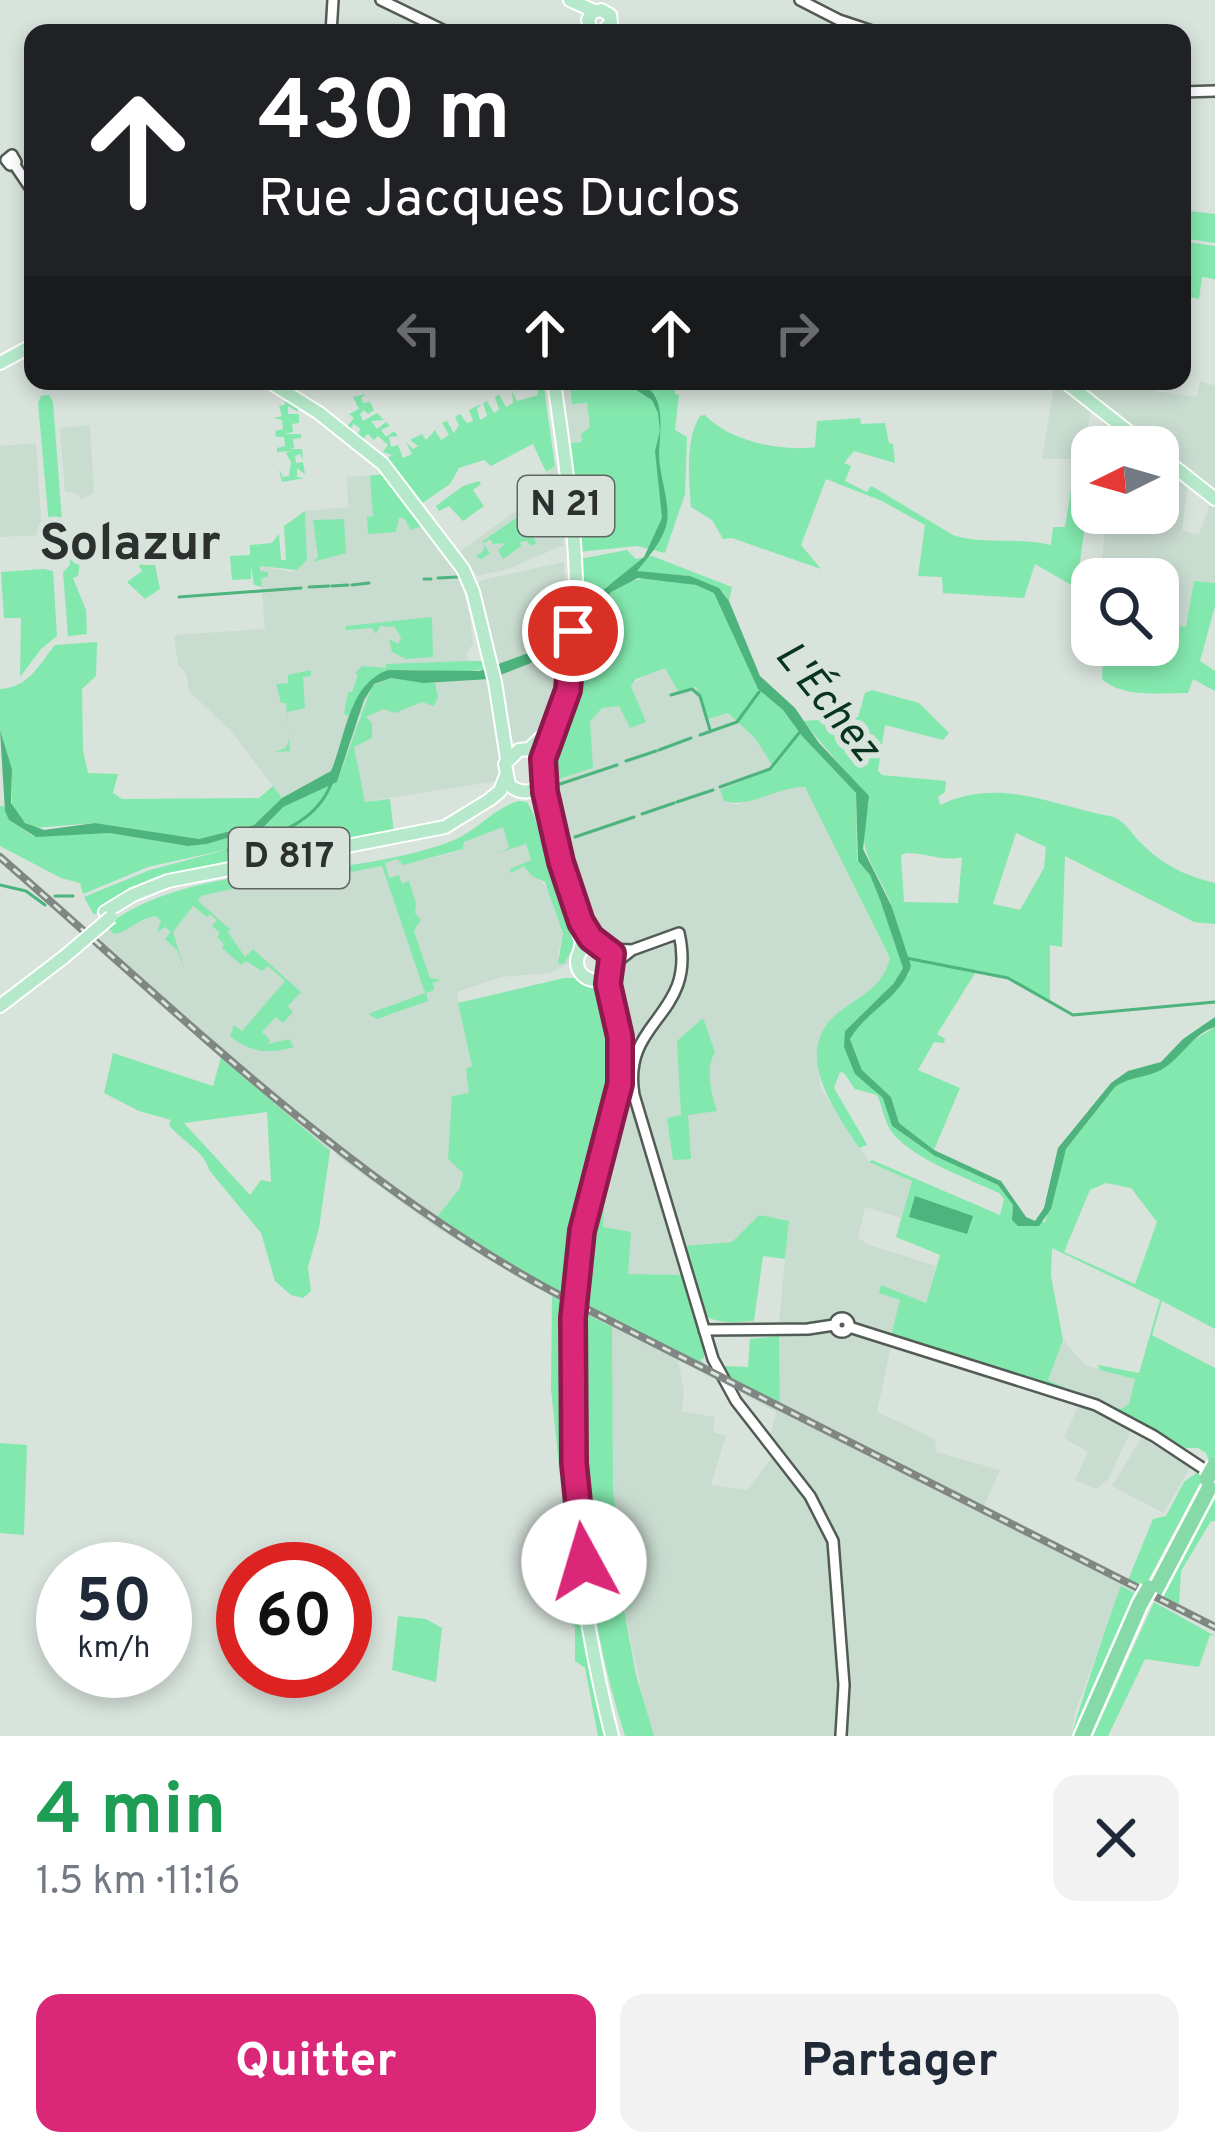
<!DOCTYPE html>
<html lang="fr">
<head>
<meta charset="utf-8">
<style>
  body { margin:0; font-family:Overpass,sans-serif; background:#f2f2f3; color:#1f2937; height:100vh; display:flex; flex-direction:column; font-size:45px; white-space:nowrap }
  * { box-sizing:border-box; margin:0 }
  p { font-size:39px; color:#747a83 }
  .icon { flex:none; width:66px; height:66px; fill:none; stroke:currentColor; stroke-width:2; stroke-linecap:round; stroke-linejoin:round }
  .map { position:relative; height:1736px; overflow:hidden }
  .panel { display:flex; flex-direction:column; background:#fff; flex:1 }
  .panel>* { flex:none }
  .guide { position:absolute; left:24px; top:24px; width:1167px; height:366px; border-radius:24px; box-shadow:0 6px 18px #0003; background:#202124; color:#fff; overflow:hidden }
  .needle { width:78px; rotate:265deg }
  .tools { position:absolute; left:1071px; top:426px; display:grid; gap:24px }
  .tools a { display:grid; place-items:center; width:108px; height:108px; border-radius:24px; background:#fff; box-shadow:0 6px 18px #0003; font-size:60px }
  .speed { position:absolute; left:36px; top:1542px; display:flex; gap:24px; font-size:60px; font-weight:700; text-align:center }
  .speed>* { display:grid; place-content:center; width:156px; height:156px; border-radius:50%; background:#fff; box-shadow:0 6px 18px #0003; line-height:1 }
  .speed small { font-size:30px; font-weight:400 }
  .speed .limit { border:18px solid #d22; background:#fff; color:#111 }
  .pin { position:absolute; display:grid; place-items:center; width:102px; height:102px; color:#fff; margin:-51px; border:6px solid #fff; border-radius:50%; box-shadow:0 3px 12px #0007 }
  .me { position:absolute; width:132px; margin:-66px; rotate:354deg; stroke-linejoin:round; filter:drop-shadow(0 0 9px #0008) }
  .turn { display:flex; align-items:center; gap:42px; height:252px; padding:0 36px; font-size:54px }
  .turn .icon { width:156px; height:156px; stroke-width:2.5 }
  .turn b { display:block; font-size:84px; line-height:102px }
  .lanes { display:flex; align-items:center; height:114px; padding:0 36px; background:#0003; justify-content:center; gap:60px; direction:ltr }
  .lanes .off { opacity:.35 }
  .round { display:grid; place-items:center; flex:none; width:126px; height:126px; border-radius:24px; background:#f2f2f3 }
  .headline { display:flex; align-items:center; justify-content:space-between; height:204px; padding:0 36px }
  h1 { font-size:72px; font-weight:700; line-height:90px; color:#1e9e55 }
  .primary-button { display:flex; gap:24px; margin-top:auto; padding:24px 36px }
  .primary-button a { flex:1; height:138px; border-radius:24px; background:#db2777; color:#fff; font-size:48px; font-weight:700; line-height:138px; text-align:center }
  .primary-button a+a { background:#f2f2f3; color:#1f2937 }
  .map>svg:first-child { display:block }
</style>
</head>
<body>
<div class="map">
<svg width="1215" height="1736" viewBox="0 0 1215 1736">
  <rect width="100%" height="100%" fill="#d8e3dc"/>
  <path fill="#c9dcd0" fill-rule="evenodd" d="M560 381H614L599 440 568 443Z
    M1055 381H1156L1155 391 1197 397 1200 381 1215 386V583L1194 581 1187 627 1158 621V579H1099L1108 513H1158V477H1162L1158 447H1109V426L1106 447H1100L1104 419 1091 410 1081 459H1042ZM1188 483 1211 500 1199 535 1182 530Z
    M90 425 94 493 82 499 73 492H65L60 428Z
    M36 443 42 535 0 537V446Z
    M556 465 564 545 508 569 477 576 460 551 527 503 520 493Z
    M384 474 458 573 470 615 473 644 467 652 469 663 487 668 387 670 331 771 282 798 230 730 189 691 186 674 178 664 174 635 265 629 260 566 292 572 307 560 305 511 348 507 347 477Z
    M564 562 565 635 554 707 539 737 523 746 517 744 512 739 475 585 483 580Z
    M661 662 728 712 755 738 775 769 721 790 724 801 737 805 790 787H805L890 958 888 970 868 993 839 1011 817 1062 821 1089 869 1162 912 1180 901 1218 865 1207 858 1238 869 1245 936 1266 926 1303 882 1286 901 1299 877 1412 935 1439 936 1452 1000 1470 984 1506 1144 1588 1140 1596 1121 1587 1075 1712 1071 1736H654L650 1730 624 1609 631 1607 613 1492 612 1327 578 1310 579 1303 716 1373 720 1382 678 1360 684 1391 682 1411 715 1417 713 1432 726 1436 711 1485 747 1490 772 1457 767 1449 776 1412 734 1389 726 1377 780 1404 779 1322 789 1221 759 1215 732 1242 684 1246 691 1275 628 1274 603 1227 607 1155 622 1094 614 978 619 964 614 946 597 939 591 931 562 847 559 819 549 787 553 781 592 768 590 722 602 708 619 706 630 728 646 722 631 686Z
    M490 679 500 762 498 781 351 804 346 761 358 716 424 683Z
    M504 826 510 849 526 844 531 861 523 865 547 887 563 934 557 958 576 945V953L571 962 550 973 501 977 457 992 472 1066 464 1172 460 1188 435 1218 565 1296 564 1303 432 1225 336 1155 338 1145 333 1141 330 1151 89 941 109 923 149 909 175 928 201 896 312 871 315 878 382 866 425 992 439 979 430 978 414 930 418 928 414 909 401 884 389 878 384 863 398 858 404 864 453 853 463 849 464 842Z
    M1063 1340 1085 1365 1135 1379 1129 1404 1121 1409 1106 1406 1048 1380Z
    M1079 1404 1131 1431 1108 1479 1097 1489 1075 1480 1088 1452 1064 1438Z
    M1141 1438 1191 1467 1163 1513 1112 1486Z"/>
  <path fill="#83e8ad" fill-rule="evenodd" d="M1182 210 1215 214V243L1182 238Z
    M1182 241 1215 246V279L1202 277 1199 299 1184 296 1188 248 1182 247Z
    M537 381H543L555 466 546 472 533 444 491 466 484 460 459 468 450 484 421 504 386 459 392 455 383 452 388 445 378 436 374 440 368 434 364 437 367 444 356 435 361 429 354 424 351 427 354 434 346 428 354 418 349 414 359 409 353 397 366 394 361 398 363 403 370 402 374 410 368 414 364 410 360 414 363 421 377 413 384 420 371 421 377 429 386 422 390 426 381 430 386 437 394 431 398 436 389 437 391 447 398 445 403 458 412 454 406 442 413 449 418 446 410 440 422 434 426 440 441 424 435 430 441 440 449 435 442 423 447 421 454 433 459 425 455 417 460 414 467 423 473 421 469 410 481 404 477 409 480 420 487 416 483 403 487 401 494 413 499 410 495 397 499 394 506 407 513 403 512 391 517 401 538 395Z
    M570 381H656L661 385H676L675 394 679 395 675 430 687 437 685 494 665 553 637 546 578 552 568 443 582 442 581 434 590 427 587 403 572 404Z
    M49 395 53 402 63 534 50 536 38 403 41 396Z
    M284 396 298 405V412L288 406V414H299V423L292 424 293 432 284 434H301V438L293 439 294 448 289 449H302L303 460 300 454 295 456 296 463 303 462 305 474 297 468V477L305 478 282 482 279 469 283 477 289 476 291 462 286 453 290 451 277 452V448L285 446 284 437H276L275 431 283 429 282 420 274 418 282 416 279 406 285 405Z
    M705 415C729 441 781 452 815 447L817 421 860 418 861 424 885 423 889 443 893 444 895 463 854 451 844 463 851 466 845 481 867 492 871 486 875 488 953 535C984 545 1019 537 1051 545L1053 527H1065L1076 459 1092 460V511H1087L1079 568 1092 579V604L1073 586 1035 564 1024 598 943 593 942 577 918 576 925 525 882 501 826 479 801 545 821 569 732 538 723 539 712 520 691 507C689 479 685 439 700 416Z
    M384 474 423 526 411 530 404 518H399L396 532 368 534 367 517 373 516 370 476Z
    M479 481 481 484 473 490 484 506 463 521 449 506 439 511 436 506 463 486Z
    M529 509 526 519 533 521 531 531 536 543 531 546 527 541 520 542 521 546 503 559 498 550 506 543 493 544 490 539 483 544 490 553 482 559 476 557 484 550 483 541Z
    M305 511 307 560 297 570 260 566V571L268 572V577L261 578 262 587 254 585 251 566V579L232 580 230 556 250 555V545L272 543 279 534 281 560H286L284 526Z
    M344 519 346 553 313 562 318 557 313 520Z
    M148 532 150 554 162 550 163 563 155 565 160 589 145 599 127 582 142 571 121 534Z
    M83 539 78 576 73 578 86 610 87 634 68 636 63 572 70 565 69 541Z
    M627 550 636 559 652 556 732 587 729 601 724 593 690 576 632 571 606 587 596 608 594 629 579 635 580 559Z
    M44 569 53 571 57 636 41 649 20 677 21 618H4L1 572Z
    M647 578 696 585 715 593 758 689 783 710 802 736 856 793 857 860 870 875 880 900 903 968 894 983 845 1031 855 1073 884 1098 892 1126 935 1156 998 1185 1013 1205 1012 1220 1045 1222 1066 1149 1115 1087 1130 1077 1160 1070 1191 1042 1215 1027V1329L1162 1301 1152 1335 1215 1368V1456L1210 1464 1206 1453 1198 1448H1176L1127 1418 891 1336 900 1300 879 1293 881 1285 926 1303 940 1255 896 1237 912 1181 869 1162 872 1160 1000 1215 1004 1199 999 1193C969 1179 910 1158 891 1131 884 1121 883 1107 877 1095L855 1089 844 1073 840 1072 834 1088 865 1141 867 1145 859 1148C832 1106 786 1046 847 1006 866 994 885 981 890 958L805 787C778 786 750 809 724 801L720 790 774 768 755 738 728 713 708 719 696 687 678 691 665 668 636 679 631 686 646 722 630 728 619 706 602 708 590 722 593 768 553 781 550 753 572 707 579 644 603 627C603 620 600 612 602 605 607 588 633 579 647 578ZM1106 1183 1131 1188 1157 1222 1135 1284 1064 1252 1090 1190ZM1052 1248 1160 1300 1139 1373 1098 1365 1100 1370 1135 1379 1129 1404 1121 1409 1106 1406 1048 1380 1063 1340 1051 1276Z
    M1194 581 1215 583V606L1200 661 1215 671V691L1193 679 1188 693C1161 693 1123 698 1102 679L1104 645H1158V621L1186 627Z
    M432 617 433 657 406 659 392 652 389 639 398 644 401 638 395 627 380 626 376 634 372 628 346 630V626Z
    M97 642 96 676 82 689 83 751 88 773 118 774 113 793 122 799 259 798 273 786 282 798 254 825 199 839 95 823 34 828 20 819 12 806V769L0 730V689C29 687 38 666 55 645Z
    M468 661H485L487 668C429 685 378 640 349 716L344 714 348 692H352L358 675 355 673 362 666 386 668V664Z
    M311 670V676L303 677 305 708 287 712 290 751 274 752 286 748 289 739 286 703H281L276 684 288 683V675Z
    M391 678 435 683 438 697 434 706 422 702 395 713 384 709 366 717 372 723V738L354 747 365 802 390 799 394 834C303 851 167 860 94 915L84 897 150 870 229 849 148 867 83 894 80 883 61 878 0 846V806H4L9 820 33 836 109 833 188 846 207 844 265 827 283 806 337 782 372 686Z
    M872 690 919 703 949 733 943 740 885 725 878 771 882 775 946 781 945 792 938 797 940 805C1000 776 1054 806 1114 817 1128 824 1132 835 1143 845 1165 866 1186 876 1215 883V924L1194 922 1065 856 1062 947 1050 945V1002L1013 981 977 970 937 1034 945 1039 944 1043 934 1042 918 1070 960 1088 934 1150 899 1123 891 1097 862 1070 850 1038C862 1017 892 995 909 974 904 953 900 930 893 909 878 867 852 852 869 803 850 773 825 750 804 721L858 717 865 693ZM1016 833 1046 847 1044 868 1020 910 993 904ZM907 853C927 853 943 862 962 857L958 903 904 902 901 855Z
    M519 801 527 802 533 813 577 942 564 964 558 963 563 934 545 882 532 876 524 866 502 878 511 873 510 869 531 860 526 844 498 853 509 848 503 827 464 842 463 849 403 865 397 859 385 863 389 878 399 875 402 884 409 881 416 903 415 913 421 920 414 931 430 978 441 980 433 983 434 990 426 993 428 1001 377 1019 368 1014 425 993 382 866 314 879 311 871 201 896 198 901 231 930 227 931 245 957 253 949 301 992 288 1006 293 1012 283 1023 276 1017 262 1032 270 1040 268 1044 289 1039 294 1047C268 1054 251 1053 230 1036L234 1025 242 1031 285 981 268 966 262 971 246 961 241 965 222 948 224 944 217 937 220 933 212 926 217 920 210 914 207 917 193 906 173 932 185 971 177 950 165 939 171 932 165 927 157 932 161 921 156 916C139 918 130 931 114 934L106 926C164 882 240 878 310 865L313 871C360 863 410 858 454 840 477 831 496 806 519 801Z
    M564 978H578L599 992C626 1068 599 1121 580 1194 571 1227 567 1262 565 1296L435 1219 460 1188 463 1173 448 1159 452 1096 469 1093 466 1069 472 1066 458 1003Z
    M703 1018 715 1052C705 1068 711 1093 717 1111L688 1115 691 1159 673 1160 667 1118 681 1115 677 1041Z
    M113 1053 213 1086 221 1057 330 1151 319 1228 308 1267 311 1291 303 1298 291 1295 275 1281 261 1233 209 1170C205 1151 181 1141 169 1125L171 1120 139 1111 104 1093ZM267 1112 271 1182 261 1180 250 1195 184 1123Z
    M607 1155 603 1227 631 1232 628 1274 684 1275 704 1342V1358L700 1360 716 1373 579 1303 589 1217Z
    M759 1215 789 1221 785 1259 763 1256 754 1321C734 1322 719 1325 702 1314L683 1246 732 1242Z
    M552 1296 564 1303 563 1403 609 1736H598L585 1668 575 1661V1627L569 1621 572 1591 551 1389Z
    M578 1310 612 1327 613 1492 631 1607 624 1610 636 1675 654 1736H625C582 1601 570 1451 578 1310Z
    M779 1336 780 1405 726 1377 725 1366 748 1367 750 1339Z
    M0 1443 27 1445 24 1535 0 1533Z
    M1199 1471 1205 1474 1144 1588 1128 1580 1153 1519 1166 1516 1184 1482Z
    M1215 1487V1521H1211L1181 1571 1179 1604 1158 1595Z
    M1121 1586 1140 1596 1077 1736H1071C1087 1685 1102 1637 1121 1586Z
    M1154 1602 1215 1636 1210 1635 1199 1667 1145 1659 1108 1736H1093Z
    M398 1616 426 1619 442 1628 436 1682 392 1670Z"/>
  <path fill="#4cb47c" d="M622 381C670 381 660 425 659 454 659 476 670 500 667 522 664 539 648 558 637 571L690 576 719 588 729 601 760 676 795 708 819 743 869 796 863 849 892 907 911 966C901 998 866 1011 850 1039L862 1070 891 1097 899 1123 934 1150 1001 1181 1026 1217 1035 1221 1044 1208 1058 1148 1111 1083 1128 1071 1161 1062 1183 1039 1215 1017V1027C1192 1034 1182 1058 1161 1070 1146 1078 1130 1076 1115 1087L1066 1149 1051 1209 1039 1226H1018L1012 1220 1013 1205 998 1185 935 1156 892 1126 883 1098 855 1074 844 1047 845 1031 894 983 903 968 880 900 870 875 858 861 856 793 802 736 783 710 758 689 714 593 696 585 638 578 611 592 602 605 603 627 592 639 490 679 424 683 391 678 374 684 364 700 337 782 283 807 264 827 207 844 188 846 109 833 36 837 9 820 5 811 0 730 12 769 11 803 25 823 44 830 95 823 199 839 254 825 282 798 331 771C346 737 348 684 388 670L479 671 594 629 602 591 644 557 662 518 655 451 660 431 658 413 652 400Z
    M915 1196 973 1216 967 1234 909 1217Z"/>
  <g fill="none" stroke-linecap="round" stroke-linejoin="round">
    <path stroke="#4cb47c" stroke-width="3" d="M438 578 458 577
      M424 579H431
      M352 585 369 583
      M332 586 348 585
      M309 587 329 586
      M179 597 301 588
      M671 695 692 689 700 696 710 730
      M700 735 737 722 759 692
      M659 750 691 738
      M626 761 656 751
      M560 784 617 765
      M720 787 770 769 799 733
      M677 802 713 790
      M642 814 674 803
      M575 837 634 817
      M228 850C267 838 315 826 331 784
      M0 885 26 891 45 905
      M55 896H73
      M906 958 1008 978 1073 1015 1215 1002"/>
    <g stroke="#525c55" stroke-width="14">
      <path id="minor" d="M381 0 449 33
        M800 0 839 20 878 33
        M331 33 333 0
        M1182 92 1215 91
        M12 155 16 162 10 165 6 160Z
        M14 164 33 192
        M608 949 632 950
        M613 965 632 950 679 933C698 1018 621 1018 634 1095L713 1359 736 1401 810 1496 833 1541 844 1685 841 1735
        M835 1325a7 7 0 1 1 14 0a7 7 0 1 1-14 0Z
        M849 1327 1096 1405 1154 1436 1210 1473
        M704 1330 808 1329 834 1325"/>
    </g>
    <g stroke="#fff" stroke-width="16">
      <path id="major" d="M570 0 594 11
        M597 33 590 28 588 20 592 12 601 10 610 15 611 22 602 33
        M0 363 33 345
        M268 381 319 413 383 464 463 569 473 592 495 682 507 759
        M1064 381 1148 447
        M1158 454 1215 499
        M529 749 547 732
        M543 759C549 734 563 713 568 688 588 591 567 478 554 381
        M546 778C536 793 523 796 509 785L505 764 519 750 529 749 543 759 545 792 561 862 581 922 597 944
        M105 912 133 895 168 881 445 827 489 800 500 791 505 778
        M576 925 582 942 580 951
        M577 962a18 18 0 1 1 36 0a18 18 0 1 1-36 0Z
        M0 1006 64 957
        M575 1292 588 1202 620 1085V1037L608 975
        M568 1316C563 1458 577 1598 612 1736"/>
    </g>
    <g stroke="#fff" stroke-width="20">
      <path id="highway" d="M1155 1591 1215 1477
        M1082 1736 1140 1604"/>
    </g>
    <use href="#minor" stroke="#fff" stroke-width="9"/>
    <use href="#major" stroke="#b6e9cb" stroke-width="12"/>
    <use href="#highway" stroke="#85daa8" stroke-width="15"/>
    <g stroke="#808783" stroke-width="8">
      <path id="rail" d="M0 857C176 1010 354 1187 561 1296L1215 1627"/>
    </g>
    <use href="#rail" stroke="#d8e3dc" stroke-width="3" stroke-dasharray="9" stroke-linecap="butt"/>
    <g stroke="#fff" stroke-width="16" stroke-linecap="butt">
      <path id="major-bridge" d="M64 957 111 917
        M568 1316 569 1289"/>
    </g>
    <g stroke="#fff" stroke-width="20" stroke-linecap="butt">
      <path id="highway-bridge" d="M1207 1479 1215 1465
        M1140 1604 1149 1588"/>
    </g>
    <use href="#major-bridge" stroke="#b6e9cb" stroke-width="12"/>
    <use href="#highway-bridge" stroke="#85daa8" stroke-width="15"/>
  </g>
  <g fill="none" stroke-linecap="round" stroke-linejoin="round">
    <g stroke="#8e194d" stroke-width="30">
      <path id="route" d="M573 631 568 690 543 759 545 792 561 862 581 922 591 938 612 954 608 984 620 1037V1084L582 1231 573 1318 574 1463 584 1562"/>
    </g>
    <use href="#route" stroke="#db2777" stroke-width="21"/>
  </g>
  <g text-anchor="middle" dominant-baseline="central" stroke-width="12" stroke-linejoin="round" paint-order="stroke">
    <g fill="#d8e3dc" stroke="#606662" stroke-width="3">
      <rect x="518" y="476" width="96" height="60" rx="9"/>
      <rect x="229" y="828" width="120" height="60" rx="9"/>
    </g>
    <g font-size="36" font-weight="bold" fill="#2c302e">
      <text x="566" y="506">N 21</text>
      <text x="289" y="858">D 817</text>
    </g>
    <g font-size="42" font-style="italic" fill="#06341e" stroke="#d8e3dc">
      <text transform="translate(826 703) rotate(51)">L'Échez</text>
    </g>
    <g font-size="51" font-weight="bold" fill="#2c302e" stroke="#d8e3dc">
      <text x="130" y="546">Solazur</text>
    </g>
  </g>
</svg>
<div class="tools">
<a><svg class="needle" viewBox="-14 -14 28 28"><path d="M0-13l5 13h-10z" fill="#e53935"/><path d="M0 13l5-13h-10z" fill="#747a83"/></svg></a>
<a><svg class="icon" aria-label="search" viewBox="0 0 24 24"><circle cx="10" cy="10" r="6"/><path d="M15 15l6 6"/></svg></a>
</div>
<div class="speed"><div>50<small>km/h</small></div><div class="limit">60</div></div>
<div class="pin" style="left:573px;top:631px;background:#d93025"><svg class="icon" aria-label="arrive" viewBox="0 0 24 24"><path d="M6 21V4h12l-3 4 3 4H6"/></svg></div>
<svg class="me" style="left:584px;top:1562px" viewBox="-20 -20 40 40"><circle r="19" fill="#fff"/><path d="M0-13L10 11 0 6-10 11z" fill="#db2777"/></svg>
<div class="guide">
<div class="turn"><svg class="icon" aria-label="ahead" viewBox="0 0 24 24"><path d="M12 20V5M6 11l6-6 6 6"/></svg><div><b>430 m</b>Rue Jacques Duclos</div></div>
<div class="lanes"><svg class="icon off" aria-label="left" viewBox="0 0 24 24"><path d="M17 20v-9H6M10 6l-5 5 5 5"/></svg><svg class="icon" aria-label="ahead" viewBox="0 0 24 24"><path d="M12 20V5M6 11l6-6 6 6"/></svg><svg class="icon" aria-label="ahead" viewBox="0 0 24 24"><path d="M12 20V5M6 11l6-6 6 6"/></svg><svg class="icon off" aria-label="right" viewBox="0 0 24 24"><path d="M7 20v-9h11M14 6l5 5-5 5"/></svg></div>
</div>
</div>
<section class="panel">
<div class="headline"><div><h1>4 min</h1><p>1.5 km · 11:16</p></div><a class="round"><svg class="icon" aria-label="close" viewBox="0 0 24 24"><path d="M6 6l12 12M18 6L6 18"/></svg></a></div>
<div class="primary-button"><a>Quitter</a><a>Partager</a></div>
</section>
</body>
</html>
